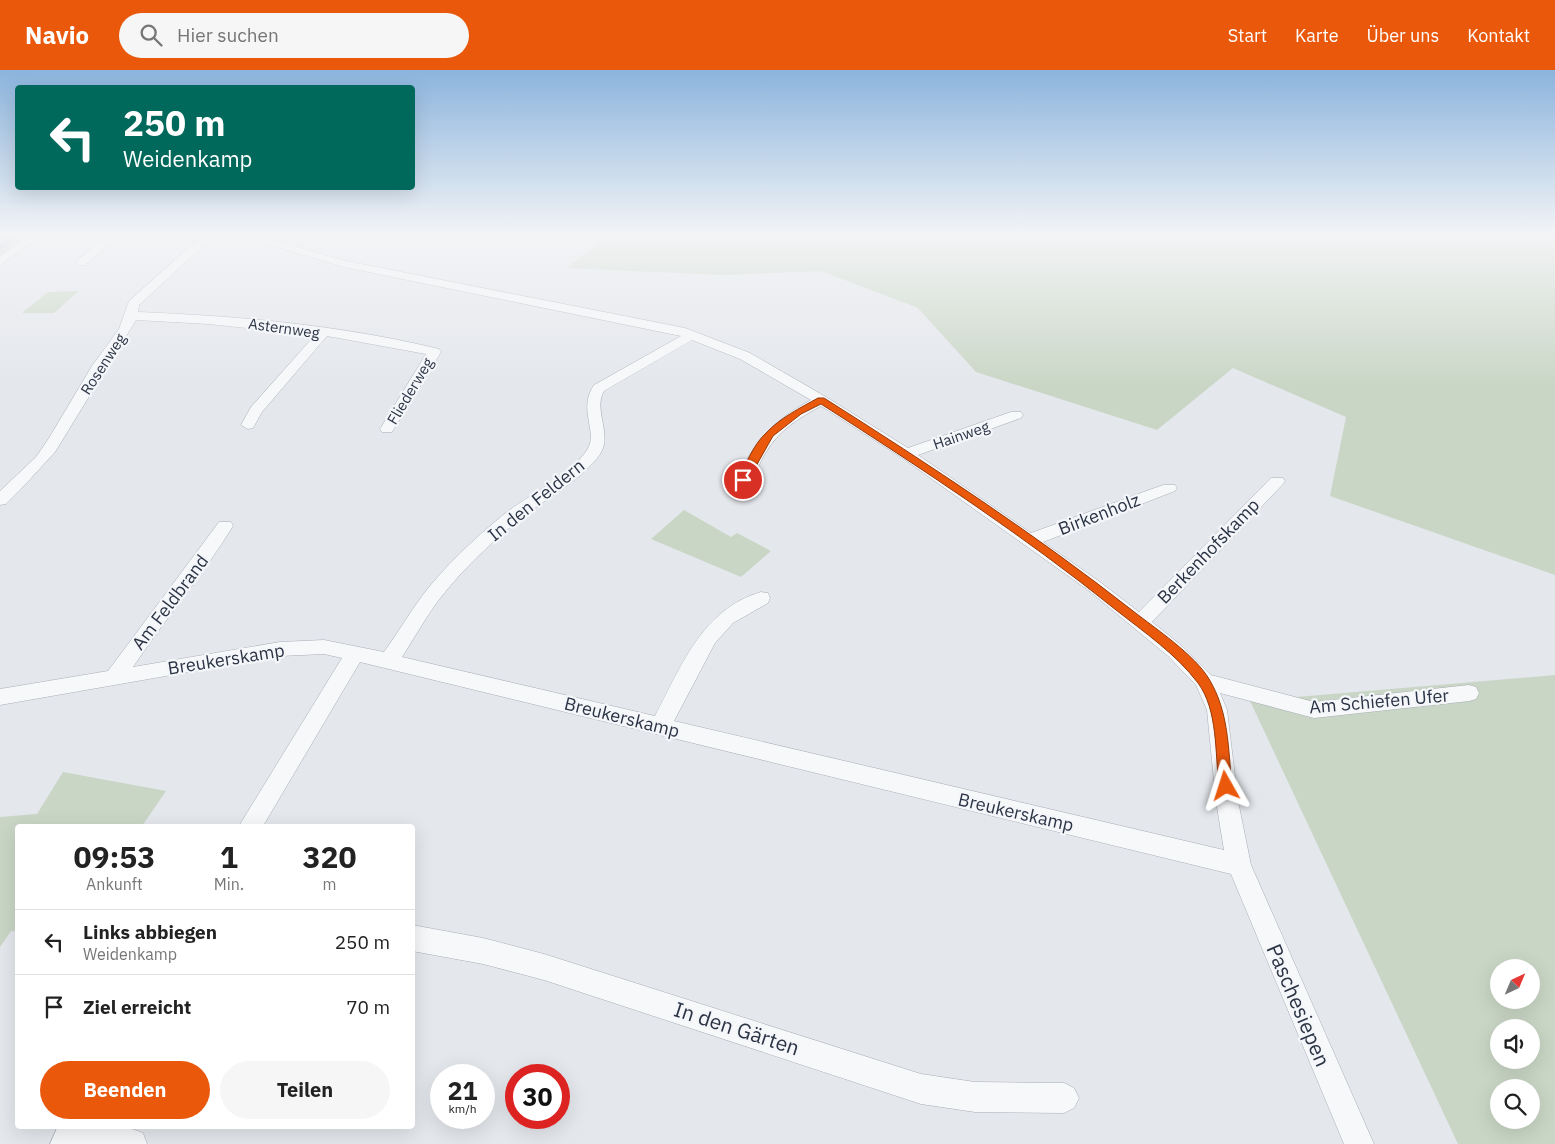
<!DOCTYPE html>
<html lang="de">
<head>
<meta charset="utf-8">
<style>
  body { margin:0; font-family:"IBM Plex Sans",sans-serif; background:#f6f6f6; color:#222; height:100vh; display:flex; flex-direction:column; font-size:19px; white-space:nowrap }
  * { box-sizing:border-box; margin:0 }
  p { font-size:16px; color:#767676 }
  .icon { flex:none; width:28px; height:28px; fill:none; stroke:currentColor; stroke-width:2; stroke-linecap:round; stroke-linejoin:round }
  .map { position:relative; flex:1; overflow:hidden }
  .details { position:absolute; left:15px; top:754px; width:400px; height:305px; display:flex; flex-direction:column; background:#fff; border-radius:5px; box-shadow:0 5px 20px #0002 }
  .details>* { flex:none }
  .top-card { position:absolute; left:15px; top:15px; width:400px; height:105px; border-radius:5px; box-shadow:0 5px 20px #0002; background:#00695c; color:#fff; overflow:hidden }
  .needle { width:32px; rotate:44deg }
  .controls { position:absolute; left:1490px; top:889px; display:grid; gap:10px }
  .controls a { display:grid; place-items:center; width:50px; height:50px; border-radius:50%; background:#fff; box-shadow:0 5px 20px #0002; font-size:25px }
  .speed { position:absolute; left:430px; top:994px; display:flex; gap:10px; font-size:25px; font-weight:700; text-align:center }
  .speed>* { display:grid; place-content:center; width:65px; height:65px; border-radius:50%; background:#fff; box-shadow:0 5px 20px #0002; line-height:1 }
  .speed small { font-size:12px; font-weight:400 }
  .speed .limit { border:8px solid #d22; background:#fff; color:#111 }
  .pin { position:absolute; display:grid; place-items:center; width:42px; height:42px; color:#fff; margin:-21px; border:2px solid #fff; border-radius:50%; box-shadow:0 1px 5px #0007 }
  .me { position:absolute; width:55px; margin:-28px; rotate:354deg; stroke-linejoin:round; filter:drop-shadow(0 0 4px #0008) }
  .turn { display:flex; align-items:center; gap:18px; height:105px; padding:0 25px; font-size:22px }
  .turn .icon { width:65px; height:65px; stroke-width:2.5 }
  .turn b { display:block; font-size:35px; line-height:42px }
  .eta { display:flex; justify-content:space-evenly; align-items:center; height:85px; text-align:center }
  .eta b { font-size:30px; font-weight:700; line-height:35px }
  .cta { display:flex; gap:10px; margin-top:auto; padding:10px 25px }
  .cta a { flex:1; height:58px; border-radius:30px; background:#ea580c; color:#fff; font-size:20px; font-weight:700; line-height:58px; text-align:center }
  .cta a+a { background:#f6f6f6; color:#222 }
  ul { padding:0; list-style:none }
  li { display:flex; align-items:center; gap:15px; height:65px; padding:0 25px; border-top:1px solid #e0e0e0 }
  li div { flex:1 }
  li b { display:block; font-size:19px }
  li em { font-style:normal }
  header { display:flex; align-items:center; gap:30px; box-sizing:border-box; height:70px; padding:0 25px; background:#ea580c; color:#fff }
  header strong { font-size:24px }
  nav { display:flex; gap:28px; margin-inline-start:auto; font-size:18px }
  .search { width:350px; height:45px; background:#f6f6f6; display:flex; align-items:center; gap:12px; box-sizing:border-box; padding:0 18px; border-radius:28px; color:#767676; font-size:19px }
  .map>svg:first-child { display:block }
</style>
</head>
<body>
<header>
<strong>Navio</strong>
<div class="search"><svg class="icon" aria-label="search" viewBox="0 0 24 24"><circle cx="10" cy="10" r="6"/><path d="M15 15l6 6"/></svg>Hier suchen</div>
<nav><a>Start</a><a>Karte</a><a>Über uns</a><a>Kontakt</a></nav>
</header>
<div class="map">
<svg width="1555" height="1074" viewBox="0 0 1555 1074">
  <rect width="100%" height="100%" fill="#e4e7ec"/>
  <path fill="#c9d6c5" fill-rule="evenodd" d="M0 165H27L0 186Z
    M609 165H1555V505L1330 426 1346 347 1233 298 1157 360 976 302 918 238 821 201 723 205 566 198Z
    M79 221 54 243H22L48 222Z
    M684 440 731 467 737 463 771 481 741 507 651 469Z
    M1555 605V1074H1458L1250 631ZM1499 898H1531V930H1499ZM1499 958H1531V990H1499ZM1499 1018H1531V1050H1499Z
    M63 702 166 721 142 756H18L17 861H11L0 877V747L37 744Z"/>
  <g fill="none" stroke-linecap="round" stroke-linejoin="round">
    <path fill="#9fb4cc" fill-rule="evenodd" d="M10 165H22L0 181V173Z"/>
    <g stroke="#a9aeb7" stroke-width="1">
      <path id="minor" d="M29 165H41L0 195V187Z
        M107 165H119L85 195H77V191Z
        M203 165H215L139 235 138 242C238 246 341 255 439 279L441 282 392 362H382L380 359 426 284 327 266 262 342 253 358 248 359 241 355 251 337 315 265 209 254 136 250 55 382 21 419 6 434 0 435V421L36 387 49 368 92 296 119 259 129 231Z
        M236 165H254L346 191 685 258 750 283 826 327 908 378 1011 342H1021L1023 345 1021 348 918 385 1031 463 1163 415H1175L1177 418 1175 421 1043 472 1100 512 1139 542 1271 408H1283L1285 411 1283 414 1152 552 1182 576 1211 605 1314 632 1469 615 1476 617 1479 623 1476 629 1469 631 1314 648 1220 623 1227 640 1238 731 1251 795 1374 1074H1344L1231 804 360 592 263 756H239L342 588 324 584 280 586 0 635V619L108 601 219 452H231L233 456C203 505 165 549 133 597L280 572 324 570 384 582C397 564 409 544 422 526 445 496 474 469 503 445 528 425 569 407 587 380 599 362 577 340 594 315L681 266 344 197ZM692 270 740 289 811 330C772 351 756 371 735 410L737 413H749C755 404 760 392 766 382 779 360 799 348 821 336L901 387 1088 520 1168 586 1196 615 1207 640 1216 731 1224 780 674 651 715 573 733 553 768 533 770 528 768 523 761 522C702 539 681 597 655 646L402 587C413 570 423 552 435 535 457 505 486 477 515 453 542 430 576 415 598 387 615 366 592 341 604 321Z
        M412 855 483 868 544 884 921 1004 975 1012 1064 1013 1074 1018 1079 1028 1074 1038 1064 1043 975 1042 921 1034 544 910 483 894 412 881Z
        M58 1056H124L143 1063 147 1074H50Z"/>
    </g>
    <use href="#minor" fill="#f7f8fa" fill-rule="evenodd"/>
  </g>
  <linearGradient id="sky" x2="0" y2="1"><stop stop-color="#8bb4dd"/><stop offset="0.52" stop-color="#f3f4f6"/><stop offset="1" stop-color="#f3f4f6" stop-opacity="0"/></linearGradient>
  <rect width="1555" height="316" fill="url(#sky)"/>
  <path fill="#ea580c" stroke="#983908" d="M818 328H824C930 395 1035 464 1133 541 1156 559 1195 585 1209 609 1229 642 1228 678 1232 716L1230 720H1221L1219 716C1215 683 1218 640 1198 613 1176 584 1144 562 1116 540 1023 465 921 398 821 334L801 344 773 366 747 412H740L738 410C746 394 753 375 766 363 780 348 800 338 818 328Z"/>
  <g text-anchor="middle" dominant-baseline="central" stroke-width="4.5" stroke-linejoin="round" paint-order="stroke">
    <g font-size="15" fill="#2b3445" stroke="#f4f6f9">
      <text transform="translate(284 258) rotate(8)">Asternweg</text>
      <text transform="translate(103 294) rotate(-57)">Rosenweg</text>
      <text transform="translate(410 321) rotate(-59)">Fliederweg</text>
      <text transform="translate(961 365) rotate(-19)">Hainweg</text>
    </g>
    <g font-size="18" fill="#2b3445" stroke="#f4f6f9">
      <text transform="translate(536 430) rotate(-39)">In den Feldern</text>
      <text transform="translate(1099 444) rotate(-21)">Birkenholz</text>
      <text transform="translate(1208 481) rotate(-46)">Berkenhofskamp</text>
      <text transform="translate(170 532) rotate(-53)">Am Feldbrand</text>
      <text transform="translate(226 589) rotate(-9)">Breukerskamp</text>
      <text transform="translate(1379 631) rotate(-5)">Am Schiefen Ufer</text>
      <text transform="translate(622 647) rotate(14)">Breukerskamp</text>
      <text transform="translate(1016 742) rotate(13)">Breukerskamp</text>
    </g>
    <g font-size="21" fill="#2b3445" stroke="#f4f6f9">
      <text transform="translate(1299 935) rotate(67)">Paschesiepen</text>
      <text transform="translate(737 958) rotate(18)">In den Gärten</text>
    </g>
  </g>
</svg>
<div class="controls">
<a><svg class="needle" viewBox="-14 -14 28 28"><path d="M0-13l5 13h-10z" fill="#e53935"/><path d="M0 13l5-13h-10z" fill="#767676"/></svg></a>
<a><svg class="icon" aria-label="sound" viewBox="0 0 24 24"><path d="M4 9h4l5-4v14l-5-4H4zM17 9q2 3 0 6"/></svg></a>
<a><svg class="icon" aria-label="search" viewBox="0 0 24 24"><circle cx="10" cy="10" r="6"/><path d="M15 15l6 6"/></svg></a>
</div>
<div class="speed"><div>21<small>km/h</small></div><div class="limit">30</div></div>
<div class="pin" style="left:743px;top:410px;background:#d93025"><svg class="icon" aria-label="arrive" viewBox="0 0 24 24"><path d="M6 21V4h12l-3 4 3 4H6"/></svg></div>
<svg class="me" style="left:1226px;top:716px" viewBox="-20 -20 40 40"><path d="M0-17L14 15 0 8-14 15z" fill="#ea580c" stroke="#fff" stroke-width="4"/></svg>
<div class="top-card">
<div class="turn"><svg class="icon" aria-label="left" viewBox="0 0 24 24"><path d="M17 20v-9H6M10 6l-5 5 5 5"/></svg><div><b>250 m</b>Weidenkamp</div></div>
</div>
<section class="details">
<div class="eta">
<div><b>09:53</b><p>Ankunft</p></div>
<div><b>1</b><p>Min.</p></div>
<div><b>320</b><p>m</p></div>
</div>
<ul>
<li><svg class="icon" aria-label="left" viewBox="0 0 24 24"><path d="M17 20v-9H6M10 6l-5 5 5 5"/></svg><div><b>Links abbiegen</b><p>Weidenkamp</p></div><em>250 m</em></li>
<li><svg class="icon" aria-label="arrive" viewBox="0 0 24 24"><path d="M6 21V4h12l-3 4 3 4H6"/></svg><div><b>Ziel erreicht</b></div><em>70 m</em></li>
</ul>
<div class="cta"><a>Beenden</a><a>Teilen</a></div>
</section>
</div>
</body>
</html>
